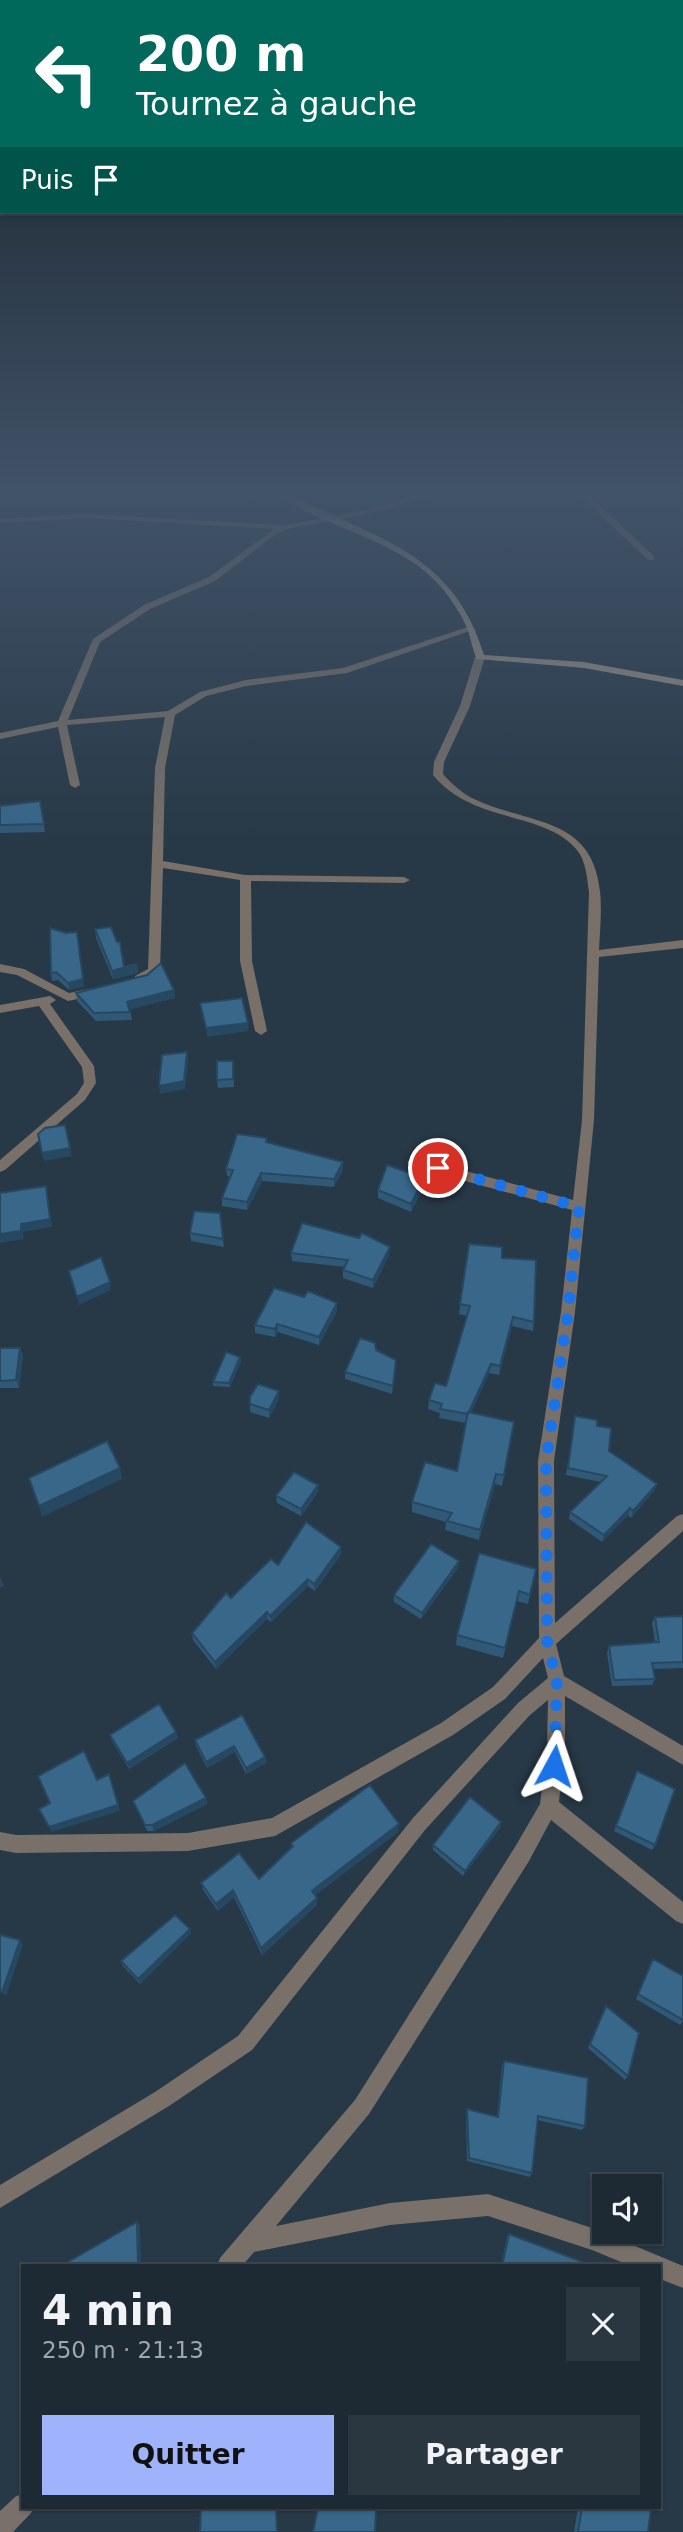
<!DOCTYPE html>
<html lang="fr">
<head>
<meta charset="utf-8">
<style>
  body { margin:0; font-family:"DejaVu Sans",sans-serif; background:#2a3640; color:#f1f3f6; height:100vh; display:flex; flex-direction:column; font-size:26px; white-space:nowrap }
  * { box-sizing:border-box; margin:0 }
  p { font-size:23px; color:#a0a7ac }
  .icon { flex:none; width:38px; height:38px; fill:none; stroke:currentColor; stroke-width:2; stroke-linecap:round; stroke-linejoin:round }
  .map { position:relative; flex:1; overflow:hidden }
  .drawer { position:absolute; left:21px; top:2264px; width:640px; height:245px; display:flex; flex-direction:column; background:#1d2a34; border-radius:0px; box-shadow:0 2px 5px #0004,0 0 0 2px #3b464f }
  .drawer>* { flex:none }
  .guide { position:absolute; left:0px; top:0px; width:684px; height:214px; box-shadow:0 2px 5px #0004,0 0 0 2px #3b464f; background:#00695c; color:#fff; overflow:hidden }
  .buttons { position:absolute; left:592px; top:2174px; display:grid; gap:14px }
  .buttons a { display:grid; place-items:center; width:70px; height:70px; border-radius:0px; background:#1d2a34; box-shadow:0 2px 5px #0004,0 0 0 2px #3b464f; font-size:35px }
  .pin { position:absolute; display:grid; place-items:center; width:60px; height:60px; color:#fff; margin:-30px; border:4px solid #fff; border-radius:50%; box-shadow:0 2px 7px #0007 }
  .me { position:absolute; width:77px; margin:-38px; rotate:5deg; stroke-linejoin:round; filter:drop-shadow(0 0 5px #0008) }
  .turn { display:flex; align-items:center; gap:24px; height:147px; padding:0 21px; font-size:32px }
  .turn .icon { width:91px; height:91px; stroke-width:2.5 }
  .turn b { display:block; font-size:49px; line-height:60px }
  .then { display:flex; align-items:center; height:66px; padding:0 21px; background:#0003; gap:14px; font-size:26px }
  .round { display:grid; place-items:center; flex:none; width:74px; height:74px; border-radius:0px; background:#2a3640 }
  .overview { display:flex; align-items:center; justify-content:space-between; height:119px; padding:0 21px }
  h1 { font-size:42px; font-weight:600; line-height:52px }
  .button { display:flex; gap:14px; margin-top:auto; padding:14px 21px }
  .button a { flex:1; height:80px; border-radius:0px; background:#9fb3fd; color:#111; font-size:28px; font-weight:600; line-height:80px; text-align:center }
  .button a+a { background:#2a3640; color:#f1f3f6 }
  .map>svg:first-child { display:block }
</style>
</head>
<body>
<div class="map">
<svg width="683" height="2532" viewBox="0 0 683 2532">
  <rect width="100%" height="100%" fill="#273846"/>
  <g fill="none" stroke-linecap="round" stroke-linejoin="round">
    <path fill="#787069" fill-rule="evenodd" d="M433 491H447L372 513 288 529 275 535 215 581 150 609 100 642 68 720 168 711 200 692 246 680 343 668 468 627 476 629 347 673 246 686 206 696 175 715 165 768 163 861 245 875 404 877 410 880 404 883 251 881 252 961 267 1031 261 1035 255 1031 240 961V880L163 868 160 971 143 982H135V976L148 969 155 768 165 717 67 725 80 785 75 788 70 785 58 727 0 739V733L58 721 93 639 144 605 209 577 274 529 86 518 0 523V519L86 514 285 525 371 509Z
      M576 491H585L654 556V560H648Z
      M480 654 485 657 470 706 444 762 443 774C452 784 461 792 472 798 526 825 592 814 600 891 602 910 600 931 599 950L683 940V948L599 957 594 1120 575 1312 554 1461 555 1623 677 1516 683 1514V1531L556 1644 564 1676 683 1746V1765L565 1696V1746L559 1802 683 1902V1924L676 1921 551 1820 529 1861 369 2114 276 2226 390 2203 488 2194 592 2228 683 2266V2288L660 2279V2266H631L592 2250 488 2216 390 2225 254 2252 242 2266H217L220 2258 355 2100 515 1847 540 1804 547 1746 548 1700 530 1715 425 1830 252 2050 169 2106 0 2208V2185L155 2092 238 2036 413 1818 518 1703 548 1678 543 1658 505 1699 453 1735 275 1836 188 1851 16 1853 0 1850V1832L16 1835 188 1833 272 1818 441 1723 493 1687 539 1638 538 1461 561 1312 572 1210 414 1167 407 1162 414 1157 573 1200 582 1120 589 892C587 878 586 861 577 850 545 811 473 824 433 775L434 762 460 706 475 657Z
      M0 964 24 969 69 993 93 988 99 992 97 995 68 1001 17 975 0 972Z
      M50 996 56 1000 50 1004 94 1066 96 1083 85 1100 5 1170 0 1172V1160L77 1094 84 1083 82 1067 39 1006 0 1013V1005Z
      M23 2493V2508H34L31 2513 13 2532H0V2511L15 2497Z"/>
    <path fill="#9d9185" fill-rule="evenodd" d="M272 491H282C369 537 452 548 484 655L584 662 683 680V686L584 668 477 659C472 649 471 638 467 628 463 618 457 609 451 600 411 539 325 531 272 491Z"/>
  </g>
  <path fill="#305977" d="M40 801 45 832 0 833V806Z
    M50 928 84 986 69 990 58 980 52 981 51 973Z
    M95 929 124 967 137 964 138 973 113 979 96 938Z
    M147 975 174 990 175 998 130 1009 132 1020 96 1021 77 1001 76 993Z
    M233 1061 234 1087 218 1088 217 1080Z
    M267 1142 343 1170 334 1187 262 1181 247 1210 222 1206V1198L230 1177 227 1176 226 1169Z
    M424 1178V1186L411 1212 378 1198V1190Z
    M220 1213 224 1247 191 1241 190 1233Z
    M469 1244 502 1258 534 1322 533 1331 512 1326 499 1375 489 1373 471 1413 514 1422 502 1486 495 1484 479 1540 445 1530 446 1522 412 1512V1502L457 1471 466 1423 439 1418 440 1413 428 1409 429 1400 446 1386 467 1316 459 1314Z
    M291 1253 389 1255 373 1288 343 1278V1270L345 1267 292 1261Z
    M304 1297 337 1303V1311L319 1345 278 1332 275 1337 255 1333V1325Z
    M0 1348H20L23 1355 19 1388H0Z
    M376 1350 396 1360 392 1394 345 1379V1372Z
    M241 1361 230 1387 213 1386V1382Z
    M279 1391V1399L269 1418 250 1412V1397Z
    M575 1416 597 1426 609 1451 657 1484 654 1491 631 1518 628 1515 602 1542 569 1519 570 1512 601 1482 566 1475Z
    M318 1492 301 1516 277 1503 276 1496Z
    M341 1554 315 1591 308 1586 271 1622 267 1619 216 1669 193 1640 192 1633 231 1598 278 1565Z
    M458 1568 421 1619 394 1602V1595Z
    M536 1569 528 1604 517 1601 503 1658 456 1645 457 1635Z
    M683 1616V1668L653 1669 655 1679 652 1685 612 1686 607 1653 609 1646 655 1642 652 1623 655 1617Z
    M242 1715 265 1757 266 1763 246 1774 235 1752 207 1768 196 1746 195 1740Z
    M176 1732 178 1738 129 1769 112 1741 110 1735Z
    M637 1771 655 1845 652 1850 614 1831Z
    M206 1798 207 1804 154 1831H147L133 1801Z
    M501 1822 500 1828 463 1876 433 1850V1845Z
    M398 1832 315 1895 317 1898V1905L262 1955 234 1897 218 1911 203 1890 201 1883 259 1879 291 1847V1843Z
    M191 1933 140 1984 123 1966 121 1961Z
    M653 1959 683 2021 680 2025 636 1999Z
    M606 2006 628 2076 625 2080 588 2048Z
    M504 2061 585 2126 582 2130 537 2120 532 2173 530 2177 467 2161 466 2113 467 2109 497 2117 502 2065Z
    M509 2234 593 2266H501L507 2237Z
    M578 2508H651L648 2532H574Z"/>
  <path fill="#274861" d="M78 940 84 986 69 990 68 983Z
    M137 964 138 973 113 979 112 971Z
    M174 990 175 998 128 1010 127 1002Z
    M248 1023 249 1031 207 1037 206 1028Z
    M187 1052 188 1061 185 1089 160 1094 159 1086Z
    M70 1148 72 1156 44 1161 42 1153Z
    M343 1162V1170L334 1187V1179Z
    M261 1173 262 1181 247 1210V1202Z
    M424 1178V1186L411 1212V1204Z
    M46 1186 52 1227 23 1232 24 1239 0 1243V1234L21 1224Z
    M390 1247 389 1255 373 1288V1280Z
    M110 1282 111 1290 79 1305 77 1297Z
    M337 1303V1311L319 1345V1337Z
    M513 1317 512 1326 499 1375 500 1366Z
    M277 1324 278 1332 275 1337V1329Z
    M20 1348 23 1355 19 1388 16 1380Z
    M240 1357 241 1361 230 1387 229 1383Z
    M491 1364 489 1373 467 1423 468 1414Z
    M279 1391V1399L269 1418V1410Z
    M120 1468 122 1479 42 1517 39 1506Z
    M496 1474 495 1484 479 1540 480 1530Z
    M657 1484 654 1491 631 1518 633 1511Z
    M318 1485V1492L301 1516V1509Z
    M630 1508 628 1515 602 1542 604 1535Z
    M341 1547V1554L315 1591 314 1584Z
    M459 1561 458 1568 421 1619 422 1613Z
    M0 1576 4 1586 0 1588Z
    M308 1579V1586L271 1622 270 1616Z
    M267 1612V1619L216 1669 215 1662Z
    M176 1732 178 1738 129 1769 127 1763Z
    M234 1746 235 1752 207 1768 206 1762Z
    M265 1757 266 1763 246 1774V1768Z
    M109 1774 120 1811 51 1832 49 1827Z
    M206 1798 207 1804 154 1831 152 1825Z
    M501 1822 500 1828 463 1876 465 1871Z
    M399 1824 398 1832 312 1898V1891Z
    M233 1890 234 1897 218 1911 216 1904Z
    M317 1898V1905L262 1955 261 1948Z
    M190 1929 191 1933 140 1984 138 1979Z
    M20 1940 23 1945 6 1996 2 1992Z
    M137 2222 140 2225 141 2266H138Z"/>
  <path fill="#38678a" stroke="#274861" stroke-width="2" d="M40 801 44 824 0 825V806Z
    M111 927 117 942H120L124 967 137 964 112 971 95 929Z
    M50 928 66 933 77 932 83 979 68 983 56 972 51 973Z
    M161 963 174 990 127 1002 130 1012 94 1013 76 993 147 975Z
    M242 998 248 1023 206 1028 200 1003Z
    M187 1052 184 1081 159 1086 162 1055Z
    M217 1061H233V1079L217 1080Z
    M65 1125 70 1148 42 1153 38 1134 45 1128Z
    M237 1134 267 1138 266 1142 343 1162 334 1179 261 1173 247 1202 222 1198 233 1170 226 1169Z
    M387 1165 424 1178 411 1204 378 1190Z
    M46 1186 50 1219 21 1224V1231L0 1234V1193Z
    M194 1211 220 1213 223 1239 190 1233Z
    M302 1223 359 1238 362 1233 390 1247 373 1280 343 1270 348 1260 291 1253Z
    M469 1244 502 1247V1258L536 1260 534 1322 513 1317 500 1366 491 1364 468 1414 440 1409 442 1404 429 1400 435 1383 446 1386 470 1306 460 1304Z
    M101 1257 110 1282 77 1297 69 1271Z
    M274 1288 304 1297 308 1291 337 1303 319 1337 277 1324 275 1329 255 1325Z
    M360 1338 375 1343 376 1350 396 1360 393 1386 345 1372Z
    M0 1348H20L16 1380 0 1381Z
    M226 1352 240 1357 229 1383 213 1382Z
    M258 1384 279 1391 269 1410 250 1404V1397Z
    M468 1412 514 1422 504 1475 496 1474 480 1530 447 1521 452 1513 412 1502 425 1462 457 1471Z
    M575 1416 597 1420V1426L611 1428 609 1451 657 1484 633 1511 630 1508 604 1535 570 1512 607 1476 568 1468Z
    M107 1441 120 1468 39 1506 29 1478Z
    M294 1472 318 1485 301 1509 276 1496Z
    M306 1522 341 1547 314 1584 308 1579 270 1616 267 1612 215 1662 192 1633 226 1593 231 1598 271 1559 278 1565Z
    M431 1544 459 1561 422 1613 394 1595Z
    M479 1553 536 1569 530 1595 519 1591 505 1648 457 1635Z
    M683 1616V1662L652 1663 655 1679 614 1680 609 1646 659 1642 655 1617Z
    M159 1704 176 1732 127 1763 110 1735Z
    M242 1715 265 1757 246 1768 234 1746 206 1762 195 1740Z
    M84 1751 97 1780 109 1774 118 1805 49 1827 39 1809 50 1803 38 1776Z
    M185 1763 206 1798 152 1825H145L133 1801Z
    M637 1771 675 1789 655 1845 616 1826Z
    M370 1785 399 1824 312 1891 317 1898 261 1948 233 1890 216 1904 201 1883 239 1853 259 1879 293 1846 291 1843Z
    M470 1797 501 1822 465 1871 433 1845Z
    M175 1915 190 1929 138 1979 121 1961Z
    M0 1935 20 1940 2 1992 0 1991Z
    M653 1959 683 1976V2020L638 1994Z
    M606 2006 639 2033 628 2076 590 2044Z
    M504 2061 588 2078 585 2126 538 2116 532 2173 469 2158 467 2109 498 2117Z
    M137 2222 138 2266H61Z
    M509 2234 593 2266H502Z
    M201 2508H276L277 2532H200Z
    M318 2508H376L375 2532H313Z
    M582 2508H651L648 2532H578Z"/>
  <linearGradient id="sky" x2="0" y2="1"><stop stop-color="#151f26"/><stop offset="0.58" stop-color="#415368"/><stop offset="1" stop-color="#415368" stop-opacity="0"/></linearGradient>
  <rect width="683" height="846" fill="url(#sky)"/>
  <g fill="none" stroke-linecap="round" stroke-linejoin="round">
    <path stroke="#1a73e8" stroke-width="12" stroke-dasharray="0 21.6" d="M438 1168 579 1207 568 1312 546 1461 547 1641 557 1681 554 1766"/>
  </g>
</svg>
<div class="buttons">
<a><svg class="icon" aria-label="sound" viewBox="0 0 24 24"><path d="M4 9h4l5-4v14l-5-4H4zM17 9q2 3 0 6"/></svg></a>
</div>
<div class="pin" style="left:438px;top:1168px;background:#d93025"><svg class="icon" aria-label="arrive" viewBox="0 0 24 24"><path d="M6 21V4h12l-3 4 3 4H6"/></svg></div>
<svg class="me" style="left:554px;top:1766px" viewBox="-20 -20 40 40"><path d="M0-17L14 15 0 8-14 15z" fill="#1a73e8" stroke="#fff" stroke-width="4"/></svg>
<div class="guide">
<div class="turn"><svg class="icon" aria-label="left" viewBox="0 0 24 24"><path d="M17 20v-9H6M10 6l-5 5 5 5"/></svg><div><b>200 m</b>Tournez à gauche</div></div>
<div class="then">Puis<svg class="icon" aria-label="arrive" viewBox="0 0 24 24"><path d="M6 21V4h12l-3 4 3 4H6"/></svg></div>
</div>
<section class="drawer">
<div class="overview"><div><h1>4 min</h1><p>250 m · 21:13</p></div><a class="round"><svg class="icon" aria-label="close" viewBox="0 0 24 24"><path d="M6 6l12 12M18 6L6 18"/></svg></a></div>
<div class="button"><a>Quitter</a><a>Partager</a></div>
</section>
</div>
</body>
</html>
